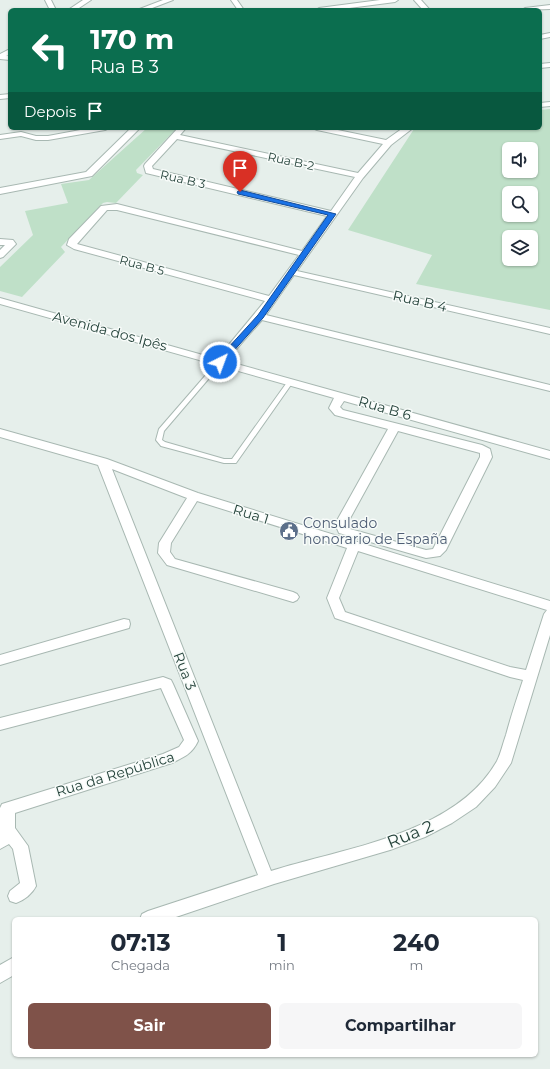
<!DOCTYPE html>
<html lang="pt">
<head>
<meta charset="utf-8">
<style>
  body { margin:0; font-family:Montserrat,sans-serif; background:#f6f6f7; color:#1f2937; height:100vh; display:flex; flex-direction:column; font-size:15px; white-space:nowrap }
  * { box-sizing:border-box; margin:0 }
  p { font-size:13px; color:#747a83 }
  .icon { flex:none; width:22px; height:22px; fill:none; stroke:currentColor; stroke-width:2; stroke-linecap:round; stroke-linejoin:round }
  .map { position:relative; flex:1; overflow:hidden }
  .details { position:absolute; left:12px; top:917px; width:526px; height:140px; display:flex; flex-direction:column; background:#fff; border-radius:6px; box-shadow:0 1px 3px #0004 }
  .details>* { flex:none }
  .banner { position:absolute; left:8px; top:8px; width:534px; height:122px; border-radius:6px; box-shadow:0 1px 3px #0004; background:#0b6e4f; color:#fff; overflow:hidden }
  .buttons { position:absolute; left:502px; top:142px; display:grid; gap:8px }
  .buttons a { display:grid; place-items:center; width:36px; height:36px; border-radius:6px; background:#fff; box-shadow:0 1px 3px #0004; font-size:20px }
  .pin { position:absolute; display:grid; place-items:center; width:34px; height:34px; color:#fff; margin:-41px -17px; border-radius:50% 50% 50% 0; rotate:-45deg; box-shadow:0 0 4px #0007 }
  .pin .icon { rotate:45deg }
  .me { position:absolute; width:44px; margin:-22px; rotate:42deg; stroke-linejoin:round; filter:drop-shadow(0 0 3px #0008) }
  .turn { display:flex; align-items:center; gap:14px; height:84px; padding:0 16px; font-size:18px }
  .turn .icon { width:52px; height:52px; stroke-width:2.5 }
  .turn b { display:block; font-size:28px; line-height:34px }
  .then { display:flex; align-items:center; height:38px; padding:0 16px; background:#0003; gap:8px; font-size:15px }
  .eta { display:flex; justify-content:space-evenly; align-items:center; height:68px; text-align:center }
  .eta b { font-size:24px; font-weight:700; line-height:28px }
  .primary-button { display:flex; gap:8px; margin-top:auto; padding:8px 16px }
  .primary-button a { flex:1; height:46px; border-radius:6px; background:#7f5249; color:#fff; font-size:16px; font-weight:700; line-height:46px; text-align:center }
  .primary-button a+a { background:#f6f6f7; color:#1f2937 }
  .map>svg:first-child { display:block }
</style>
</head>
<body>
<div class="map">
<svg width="550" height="1069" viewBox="0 0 550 1069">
  <rect width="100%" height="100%" fill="#e6efeb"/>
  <path fill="#bfe0c8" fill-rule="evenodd" d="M550 109V310L416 284 432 255 348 230 414 129 540 128V110ZM509 149H531V171H509ZM509 193H531V215H509ZM509 237H531V259H509Z
    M147 128H177L136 170 137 173 143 175 116 203 107 202 103 203 61 247 65 252 22 297 0 291V267L33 235 25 211 68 203 61 184 89 180Z"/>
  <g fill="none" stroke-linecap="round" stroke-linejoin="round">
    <g stroke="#a8b8b2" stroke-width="2">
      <path id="service" d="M220 360 222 361 223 362 222 363 164 431 162 440 165 442 224 459H232L288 381H292L293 382 236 463H224L161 446 156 440 159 429 218 361Z"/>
    </g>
    <g stroke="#a8b8b2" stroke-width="2">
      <path id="minor" d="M45 0H51L56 10H50Z
        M163 0H173L147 10H137Z
        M231 0H237L244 10H238Z
        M380 0H398L395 2 334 10H316L319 8Z
        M414 0H421L430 10H423Z
        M550 5V9L522 10 525 8Z
        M550 33V37L540 39V35Z
        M0 55 10 56V60L0 59Z
        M550 63V67L540 68V64Z
        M10 94V98L0 99V95Z
        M550 102V106L540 107V103Z
        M91 128H109L105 130 48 140H36L21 136 0 139V135L21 132 36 136H48Z
        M131 128H140L92 176 0 194V188L86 172Z
        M178 128H186L180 135 358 173 383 144 317 130 313 128H328L386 140 403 128H413L391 145 363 178 297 271 550 328V334L294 275 266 315 550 385V391L262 320 226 361 550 451V459L344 401 340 407 343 410 482 445 490 449 492 457 446 550 440 556 426 558 339 533 335 524 388 429 335 415 329 408 334 398 0 304V298L217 359 265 301 74 249 67 245 69 239 101 206 117 204 302 251 327 216 146 173 144 166 145 164ZM177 139 355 177 331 211 153 169 152 166ZM107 210H117L299 255 269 296 77 244ZM398 431 480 453V457L433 549 426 550 350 529 347 524Z
        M0 239 13 240 16 244 3 257 0 258V250L5 245H0Z
        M0 429 107 459 198 493 550 601V635L511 763 495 787 476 807 452 823 425 837 390 850 274 884 170 919H140L142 914 148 911 258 875 98 465 0 437ZM112 469 187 498 159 543 158 553 167 565 293 602 297 600 299 597 297 594 293 592 175 559 170 552 171 543 197 501 347 548 327 598 335 618 510 677 523 680C517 698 511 716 506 735 503 743 501 753 497 761 456 834 344 848 271 871ZM358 551 547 610 544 614 526 670 510 667 345 612 339 598Z
        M124 619 129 620 130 624 129 628 0 665V655Z
        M163 677 171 680 173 684 198 741C192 754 184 757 172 763L15 813V828L28 846 36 886C32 894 24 900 16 903L10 901 8 896 10 891 20 883 13 849 9 844 0 849V808L2 804 163 754 179 747 184 740 161 688 0 730V718Z
        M14 957V975L0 983V965Z"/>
    </g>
    <g stroke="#a8b8b2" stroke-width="2">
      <path id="tertiary" d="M83 0H91L76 10H68Z
        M10 49V54L0 59V54Z"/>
    </g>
    <use href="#service" fill="#fff" fill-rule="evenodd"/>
    <use href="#minor" fill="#fff" fill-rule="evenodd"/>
    <use href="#tertiary" fill="#fff" fill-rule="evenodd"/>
  </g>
  <path fill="#1a73e8" stroke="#114b97" d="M240 190 336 214 263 318 223 363H217V360L258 315 328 215 238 194 237 192Z"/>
  <defs>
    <g id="civic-disc" transform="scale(1)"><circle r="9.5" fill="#5c6f8a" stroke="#f7fbf9"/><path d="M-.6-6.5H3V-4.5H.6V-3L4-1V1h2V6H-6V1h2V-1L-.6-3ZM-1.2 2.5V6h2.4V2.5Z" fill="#fff"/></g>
  </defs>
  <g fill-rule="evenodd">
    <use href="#civic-disc" x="289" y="531"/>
  </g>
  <g text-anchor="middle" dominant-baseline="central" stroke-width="3" stroke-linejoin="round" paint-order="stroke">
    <g font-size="12" fill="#24423a" stroke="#f7fbf9">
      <text transform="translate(291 161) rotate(12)">Rua B-2</text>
      <text transform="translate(183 179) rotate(13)">Rua B 3</text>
      <text transform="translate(142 265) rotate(15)">Rua B 5</text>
    </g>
    <g font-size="14" fill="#24423a" stroke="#f7fbf9">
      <text transform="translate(420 301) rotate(13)">Rua B 4</text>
      <text transform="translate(110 331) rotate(15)">Avenida dos Ipês</text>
      <text transform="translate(385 408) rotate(16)">Rua B 6</text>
      <text transform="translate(251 514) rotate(17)">Rua 1</text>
      <text transform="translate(185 671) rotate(69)">Rua 3</text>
      <text transform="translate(115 774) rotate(-17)">Rua da República</text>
    </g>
    <g font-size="14" fill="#4e5e75" stroke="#f7fbf9" text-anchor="start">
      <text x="303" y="523">Consulado<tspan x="303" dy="16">honorario de España</tspan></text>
    </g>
    <g font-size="17" fill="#24423a" stroke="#f7fbf9">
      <text transform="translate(410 834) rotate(-22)">Rua 2</text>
    </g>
  </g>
</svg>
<div class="buttons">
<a><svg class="icon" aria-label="sound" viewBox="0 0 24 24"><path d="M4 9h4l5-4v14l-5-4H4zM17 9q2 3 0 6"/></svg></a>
<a><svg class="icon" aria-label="search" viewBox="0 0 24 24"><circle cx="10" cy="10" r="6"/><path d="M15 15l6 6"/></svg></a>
<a><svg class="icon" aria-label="layers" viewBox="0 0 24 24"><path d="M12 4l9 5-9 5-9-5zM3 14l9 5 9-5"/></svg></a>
</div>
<div class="pin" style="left:240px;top:192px;background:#d93025"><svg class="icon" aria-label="arrive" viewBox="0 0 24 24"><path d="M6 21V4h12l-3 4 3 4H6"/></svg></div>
<svg class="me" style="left:220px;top:362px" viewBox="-20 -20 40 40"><circle r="17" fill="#1a73e8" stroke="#fff" stroke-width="3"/><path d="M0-11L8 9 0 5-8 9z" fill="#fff"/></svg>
<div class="banner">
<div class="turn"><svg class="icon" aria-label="left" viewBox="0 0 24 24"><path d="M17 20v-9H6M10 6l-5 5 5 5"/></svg><div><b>170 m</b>Rua B 3</div></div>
<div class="then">Depois<svg class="icon" aria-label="arrive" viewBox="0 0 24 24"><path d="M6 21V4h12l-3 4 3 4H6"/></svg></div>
</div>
<section class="details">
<div class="eta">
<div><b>07:13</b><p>Chegada</p></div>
<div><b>1</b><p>min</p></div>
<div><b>240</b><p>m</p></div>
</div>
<div class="primary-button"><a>Sair</a><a>Compartilhar</a></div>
</section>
</div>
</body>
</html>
